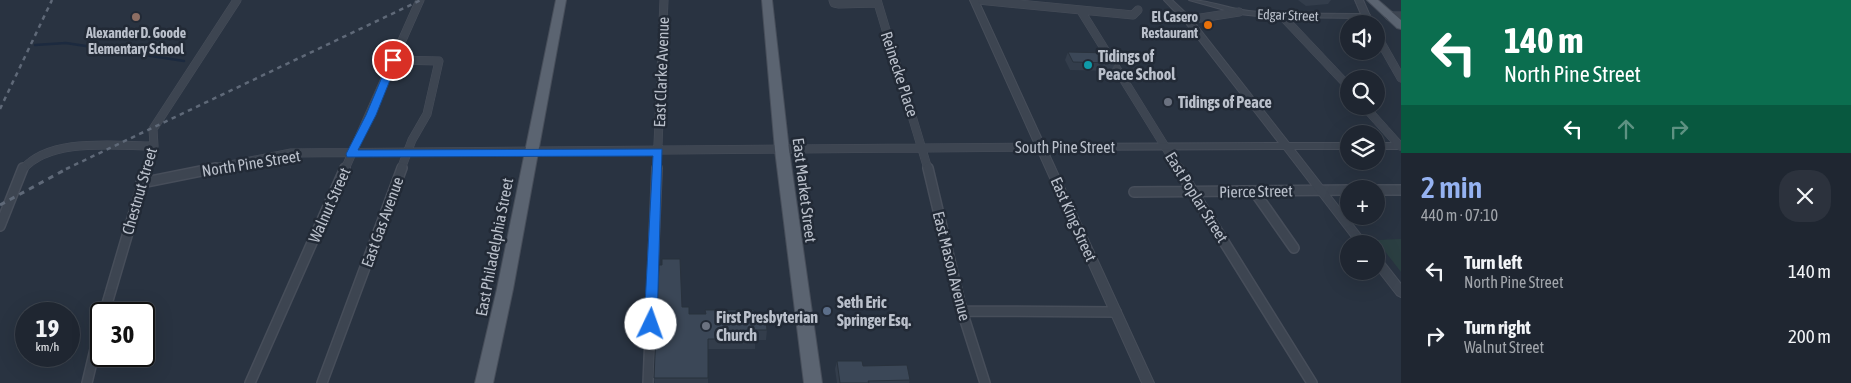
<!DOCTYPE html>
<html lang="en">
<head>
<meta charset="utf-8">
<style>
  body { margin:0; font-family:"Asap Condensed",sans-serif; background:#2c323d; color:#f1f3f6; height:100vh; display:flex; flex-direction:column; font-size:19px; white-space:nowrap }
  * { box-sizing:border-box; margin:0 }
  p { font-size:16px; color:#a1a5ab }
  .icon { flex:none; width:28px; height:28px; fill:none; stroke:currentColor; stroke-width:2; stroke-linecap:round; stroke-linejoin:round }
  .map { position:relative; flex:1; overflow:hidden }
  .side { display:flex; flex-direction:column; background:#1f2631; width:450px }
  .side>* { flex:none }
  .guide { background:#0b6e4f; color:#fff; overflow:hidden }
  .fabs { position:absolute; left:1340px; top:15px; display:grid; gap:10px }
  .fabs a { display:grid; place-items:center; width:45px; height:45px; border-radius:50%; background:#1f2631; box-shadow:0 5px 20px #0002,0 0 0 1px #3c434d; font-size:25px }
  .speed { position:absolute; left:15px; top:302px; display:flex; gap:10px; font-size:25px; font-weight:700; text-align:center }
  .speed>* { display:grid; place-content:center; width:65px; height:65px; border-radius:50%; background:#1f2631; box-shadow:0 5px 20px #0002,0 0 0 1px #3c434d; line-height:1 }
  .speed small { font-size:12px; font-weight:400 }
  .speed .limit { border:2px solid #111; border-radius:8px; background:#fff; color:#111 }
  .pin { position:absolute; display:grid; place-items:center; width:42px; height:42px; color:#fff; margin:-21px; border:2px solid #fff; border-radius:50%; box-shadow:0 1px 5px #0007 }
  .me { position:absolute; width:55px; margin:-28px; rotate:3deg; stroke-linejoin:round; filter:drop-shadow(0 0 4px #0008) }
  .turn { display:flex; align-items:center; gap:18px; height:105px; padding:0 20px; font-size:22px }
  .turn .icon { width:65px; height:65px; stroke-width:2.5 }
  .turn b { display:block; font-size:35px; line-height:42px }
  .lanes { display:flex; align-items:center; height:48px; padding:0 20px; background:#0003; justify-content:center; gap:25px; direction:ltr }
  .lanes .off { opacity:.35 }
  .round { display:grid; place-items:center; flex:none; width:52px; height:52px; border-radius:20px; background:#2c323d }
  .head { display:flex; align-items:center; justify-content:space-between; height:85px; padding:0 20px }
  h1 { font-size:30px; font-weight:600; line-height:38px; color:#95b2f1 }
  ul { padding:0; list-style:none }
  li { display:flex; align-items:center; gap:15px; height:65px; padding:0 20px }
  li div { flex:1 }
  li b { display:block; font-size:19px }
  li em { font-style:normal }
  main { display:flex; flex:1; min-height:0 }
  .map>svg:first-child { display:block }
</style>
</head>
<body>
<main>
<div class="map">
<svg width="1401" height="383" viewBox="0 0 1401 383">
  <rect width="100%" height="100%" fill="#293341"/>
  <path fill="#2b3f42" d="M1401 239V272L1376 240Z"/>
  <g fill="none" stroke-linecap="round" stroke-linejoin="round">
    <path stroke="#1c2a3f" stroke-width="2.5" d="M35 45 66 43 184 61"/>
    <g stroke="#474e5a" stroke-width="9">
      <path id="minor-far1" d="M833 0 834 3 839 4 878 3
        M877 0 928 169
        M978 0 1133 15 1138 10
        M1081 11 1179 169
        M1282 16 1349 87
        M1366 16 1371 24
        M1389 16H1401
        M1188 20 1239 12
        M1376 34 1401 78
        M393 60 439 61 427 114 412 140 401 169
        M1364 106 1400 146
        M23 169C51 137 115 146 154 146
        M147 169 154 146 153 129 237 0
        M210 169 291 153 1041 147
        M345 169 420 0
        M657 169 664 0"/>
    </g>
    <g stroke="#474e5a" stroke-width="12">
      <path id="minor" d="M928 168 962 311 985 383
        M1178 168 1312 383
        M141 183 216 168
        M1376 190H1401
        M1254 191 1294 248
        M1134 192 1349 190
        M0 226 23 168
        M962 311 1116 312
        M104 314 147 168
        M87 383 101 324
        M250 383 345 168
        M322 383 402 168
        M648 383 657 168"/>
    </g>
    <g stroke="#474e5a" stroke-width="2">
      <path id="tertiary" d="M970 0H978L1044 144 1279 143 1185 22 1164 0H1172L1191 18 1289 143H1349V149H1294L1368 244H1357L1284 149 1047 150 1154 383H1142Z
        M1189 0C1210 0 1229 9 1249 11 1286 15 1324 13 1361 14L1355 0H1363L1370 16 1366 18 1267 17 1239 14Z
        M1376 143H1401V149H1376Z
        M1376 256 1380 257 1401 284V297L1397 295 1376 268Z"/>
    </g>
    <g stroke="#474e5a" stroke-width="2">
      <path id="primary" d="M556 0H566L513 289 493 383H475L497 289Z
        M762 0H772L789 150 822 383H804L775 150Z
        M1367 0H1378L1401 20V29L1397 28Z"/>
    </g>
    <use href="#minor-far1" stroke="#3d4551" stroke-width="8"/>
    <use href="#minor" stroke="#3d4551" stroke-width="9"/>
    <use href="#tertiary" fill="#3d4551" fill-rule="evenodd"/>
    <use href="#primary" fill="#5b6471" fill-rule="evenodd"/>
    <path stroke="#5f6978" stroke-width="2.5" stroke-dasharray="4.5 4.5" stroke-linecap="butt" d="M0 109 52 0
      M66 169 421 0"/>
    <path stroke="#5f6978" stroke-width="3" stroke-dasharray="5.5 5.5" stroke-linecap="butt" d="M0 205 68 168"/>
  </g>
  <path fill="#333d4b" d="M1298 0H1331L1328 4 1306 6Z
    M1068 52 1115 63 1111 71 1070 70 1065 60Z
    M682 307 689 314H706L754 318 767 330 766 340H755V349H708V383H655L654 378Z
    M837 361 910 380 909 383H837L835 369Z"/>
  <path fill="#3b4757" stroke="#29323d" d="M1068 52 1108 53 1115 63 1073 62Z
    M662 259H680L682 307H689V314H706L705 310H754V318H766L767 330H755L756 339H708V378H654L659 265H662Z
    M837 361H862L863 366 907 365 910 380 868 381 869 383H840Z"/>
  <path fill="#1a73e8" stroke="#114b97" d="M390 58 398 60 376 115 358 150 662 149 657 324 655 328H646L644 324 653 156 347 157 346 154 366 115Z"/>
  <circle fill="#8d6e63" stroke="#222a36" stroke-width="2" cx="136" cy="17" r="5"/>
  <circle fill="#e8710a" stroke="#222a36" stroke-width="2" cx="1208" cy="25" r="5"/>
  <circle fill="#0f9aa8" stroke="#222a36" stroke-width="2" cx="1088" cy="65" r="5"/>
  <g fill="#6b7280" stroke="#222a36" stroke-width="2">
    <circle cx="1168" cy="102" r="5"/>
    <circle cx="706" cy="326" r="5"/>
  </g>
  <circle fill="#5c6f8a" stroke="#222a36" stroke-width="2" cx="827" cy="311" r="5"/>
  <g text-anchor="middle" dominant-baseline="central" stroke-width="5" stroke-linejoin="round" paint-order="stroke">
    <g font-size="14" fill="#bac0cb" stroke="#222a36">
      <text transform="translate(1288 15) rotate(2)">Edgar Street</text>
    </g>
    <g font-size="14" font-weight="bold" fill="#bac0cb" stroke="#222a36" text-anchor="end">
      <text x="1198" y="17">El Casero<tspan x="1198" dy="16">Restaurant</tspan></text>
      <text x="136" y="33" text-anchor="middle">Alexander D. Goode<tspan x="136" dy="16">Elementary School</tspan></text>
    </g>
    <g font-size="16" font-weight="bold" fill="#bac0cb" stroke="#222a36" text-anchor="start">
      <text x="1098" y="56">Tidings of<tspan x="1098" dy="18">Peace School</tspan></text>
      <text x="1178" y="102">Tidings of Peace</text>
      <text x="837" y="302">Seth Eric<tspan x="837" dy="18">Springer Esq.</tspan></text>
      <text x="716" y="317">First Presbyterian<tspan x="716" dy="18">Church</tspan></text>
    </g>
    <g font-size="16" fill="#bac0cb" stroke="#222a36">
      <text transform="translate(661 72) rotate(-88)">East Clarke Avenue</text>
      <text transform="translate(900 74) rotate(72)">Reinecke Place</text>
      <text x="1065" y="147">South Pine Street</text>
      <text transform="translate(251 163) rotate(-9)">North Pine Street</text>
      <text transform="translate(805 190) rotate(83)">East Market Street</text>
      <text transform="translate(139 191) rotate(-74)">Chestnut Street</text>
      <text transform="translate(1256 191) rotate(-1)">Pierce Street</text>
      <text transform="translate(1197 197) rotate(58)">East Poplar Street</text>
      <text transform="translate(329 205) rotate(-66)">Walnut Street</text>
      <text transform="translate(1074 219) rotate(66)">East King Street</text>
      <text transform="translate(382 222) rotate(-70)">East Gas Avenue</text>
      <text transform="translate(494 247) rotate(-79)">East Philadelphia Street</text>
      <text transform="translate(952 266) rotate(76)">East Mason Avenue</text>
    </g>
  </g>
</svg>
<div class="fabs">
<a><svg class="icon" aria-label="sound" viewBox="0 0 24 24"><path d="M4 9h4l5-4v14l-5-4H4zM17 9q2 3 0 6"/></svg></a>
<a><svg class="icon" aria-label="search" viewBox="0 0 24 24"><circle cx="10" cy="10" r="6"/><path d="M15 15l6 6"/></svg></a>
<a><svg class="icon" aria-label="layers" viewBox="0 0 24 24"><path d="M12 4l9 5-9 5-9-5zM3 14l9 5 9-5"/></svg></a>
<a>+</a>
<a>−</a>
</div>
<div class="speed"><div>19<small>km/h</small></div><div class="limit">30</div></div>
<div class="pin" style="left:393px;top:60px;background:#d93025"><svg class="icon" aria-label="arrive" viewBox="0 0 24 24"><path d="M6 21V4h12l-3 4 3 4H6"/></svg></div>
<svg class="me" style="left:651px;top:324px" viewBox="-20 -20 40 40"><circle r="19" fill="#fff"/><path d="M0-13L10 11 0 6-10 11z" fill="#1a73e8"/></svg>
</div>
<section class="side">
<div class="guide">
<div class="turn"><svg class="icon" aria-label="left" viewBox="0 0 24 24"><path d="M17 20v-9H6M10 6l-5 5 5 5"/></svg><div><b>140 m</b>North Pine Street</div></div>
<div class="lanes"><svg class="icon" aria-label="left" viewBox="0 0 24 24"><path d="M17 20v-9H6M10 6l-5 5 5 5"/></svg><svg class="icon off" aria-label="ahead" viewBox="0 0 24 24"><path d="M12 20V5M6 11l6-6 6 6"/></svg><svg class="icon off" aria-label="right" viewBox="0 0 24 24"><path d="M7 20v-9h11M14 6l5 5-5 5"/></svg></div>
</div>
<div class="head"><div><h1>2 min</h1><p>440 m · 07:10</p></div><a class="round"><svg class="icon" aria-label="close" viewBox="0 0 24 24"><path d="M6 6l12 12M18 6L6 18"/></svg></a></div>
<ul>
<li><svg class="icon" aria-label="left" viewBox="0 0 24 24"><path d="M17 20v-9H6M10 6l-5 5 5 5"/></svg><div><b>Turn left</b><p>North Pine Street</p></div><em>140 m</em></li>
<li><svg class="icon" aria-label="right" viewBox="0 0 24 24"><path d="M7 20v-9h11M14 6l5 5-5 5"/></svg><div><b>Turn right</b><p>Walnut Street</p></div><em>200 m</em></li>
</ul>
</section>
</main>
</body>
</html>
